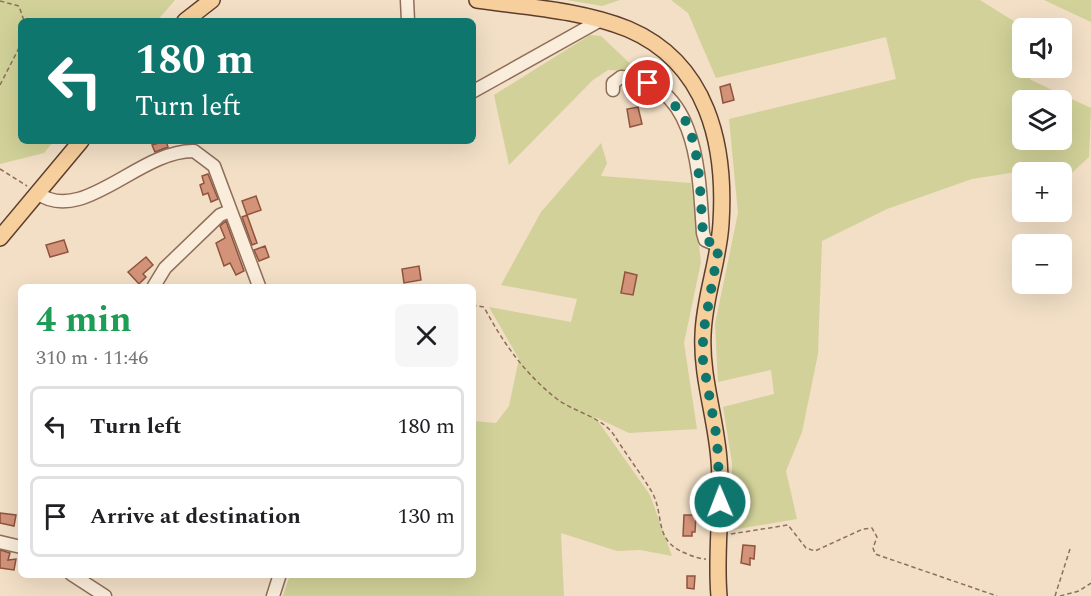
<!DOCTYPE html>
<html lang="en">
<head>
<meta charset="utf-8">
<style>
  body { margin:0; font-family:Spectral,serif; background:#f6f6f6; color:#202124; height:100vh; display:flex; flex-direction:column; font-size:22px; white-space:nowrap }
  * { box-sizing:border-box; margin:0 }
  p { font-size:20px; color:#757577 }
  .icon { flex:none; width:33px; height:33px; fill:none; stroke:currentColor; stroke-width:2; stroke-linecap:round; stroke-linejoin:round }
  .map { position:relative; flex:1; overflow:hidden }
  .side { position:absolute; left:18px; top:284px; width:458px; height:294px; display:flex; flex-direction:column; background:#fff; border-radius:9px; box-shadow:0 6px 24px #0002 }
  .side>* { flex:none }
  .guide { position:absolute; left:18px; top:18px; width:458px; height:126px; border-radius:9px; box-shadow:0 6px 24px #0002; background:#0f766e; color:#fff; overflow:hidden }
  .fabs { position:absolute; left:1012px; top:18px; display:grid; gap:12px }
  .fabs a { display:grid; place-items:center; width:60px; height:60px; border-radius:9px; background:#fff; box-shadow:0 6px 24px #0002; font-size:30px }
  .pin { position:absolute; display:grid; place-items:center; width:51px; height:51px; color:#fff; margin:-26px; border:3px solid #fff; border-radius:50%; box-shadow:0 2px 6px #0007 }
  .me { position:absolute; width:66px; margin:-33px; rotate:359deg; stroke-linejoin:round; filter:drop-shadow(0 0 4px #0008) }
  .turn { display:flex; align-items:center; gap:21px; height:126px; padding:0 18px; font-size:27px }
  .turn .icon { width:78px; height:78px; stroke-width:2.5 }
  .turn b { display:block; font-size:42px; line-height:51px }
  .round { display:grid; place-items:center; flex:none; width:63px; height:63px; border-radius:9px; background:#f6f6f6 }
  .head { display:flex; align-items:center; justify-content:space-between; height:102px; padding:0 18px }
  h1 { font-size:36px; font-weight:700; line-height:45px; color:#1e9e55 }
  ul { padding:0; list-style:none }
  li { display:flex; align-items:center; gap:18px; height:81px; margin:0 12px 9px; padding:0 6px; border:3px solid #e0e0e0; border-radius:9px }
  li div { flex:1 }
  li b { display:block; font-size:22px }
  li em { font-style:normal }
  .map>svg:first-child { display:block }
</style>
</head>
<body>
<div class="map">
<svg width="1091" height="596" viewBox="0 0 1091 596">
  <rect width="100%" height="100%" fill="#f2dfc6"/>
  <path fill="#d1d199" fill-rule="evenodd" d="M0 0H175L157 21H21V141H54L44 153 0 164Z
    M567 0H620L602 6Z
    M671 0H980L1023 27 1017 57 1031 80 1091 108 1089 157 1062 182V172L1023 171 972 179 887 209 822 241 818 354 802 432 786 471 797 519 732 530V463L723 407 774 394 771 370 718 382 715 324 738 213 729 119 896 79 886 37 716 78 688 13ZM1023 100H1062V140H1023Z
    M1044 0H1091V22Z
    M590 35 601 36 638 71 608 70 593 80 509 165 494 95Z
    M601 143 607 163 601 176 691 183 701 262 684 343 697 429 629 433 595 417 650 495 672 556 640 550 617 551 561 533 564 596H283L290 575 472 574 473 421 496 423 509 406 519 359 489 307 571 322 577 299 501 285 541 212Z"/>
  <path fill="#d39379" stroke="#90543e" stroke-width="1.5" d="M730 84 734 100 723 103 720 87Z
    M638 107 642 124 630 127 627 109Z
    M166 141 168 147 155 152 152 145Z
    M208 174 218 199 211 202 208 193 203 195 200 185 204 183 202 176Z
    M256 196 261 210 247 215 257 243 252 245 242 217 247 215 242 201Z
    M226 221 244 271 236 275 230 263 224 266 216 243 225 238 220 226Z
    M64 240 68 252 50 257 46 245Z
    M265 246 269 257 259 261 254 250Z
    M146 257 153 265 143 274 146 277 139 284 128 272Z
    M419 266 421 280 404 283 402 269Z
    M625 272 637 275 633 295 621 293Z
    M0 513 16 515 14 526 0 523Z
    M684 515H696L695 532H692V536H683Z
    M743 545 755 546 754 559 750 558V565L741 563Z
    M0 550 10 553 8 560 16 559 14 570 0 568Z
    M687 576H695L694 589 687 588Z"/>
  <g fill="none" stroke-linecap="round" stroke-linejoin="round">
    <g stroke="#8f6f5a" stroke-width="15">
      <path id="minor" d="M407 0 408 21
        M613 90V83L621 77C699 81 699 176 703 233L705 240 719 246
        M472 92 599 21
        M37 193C83 226 139 150 194 151L214 166 259 286
        M154 286 165 268 220 215 230 211
        M0 542 21 547
        M71 574 105 596
        M273 596 280 574"/>
    </g>
    <g stroke="#5d3e2e" stroke-width="18">
      <path id="major" d="M477 0C526 7 581 10 628 29 708 63 726 145 721 223 719 261 704 297 703 335 701 377 716 418 719 460 723 506 715 551 719 596
        M185 21 212 0
        M0 238 81 141"/>
    </g>
    <path stroke="#8f6f5a" stroke-width="1.5" stroke-dasharray="4.5 3" stroke-linecap="butt" d="M0 1 19 6 24 21
      M0 85 21 44
      M0 169 27 186
      M472 305 484 307C503 343 525 374 557 399 574 412 602 417 614 435 626 454 641 474 652 492 665 516 653 540 685 553 692 556 699 559 706 559
      M731 534 788 525 806 548 815 551 863 529 872 528 877 537 873 548 875 554 997 596
      M1055 596 1070 549
      M1060 596 1079 591 1091 583"/>
    <use href="#minor" stroke="#fbeddb" stroke-width="12"/>
    <use href="#major" stroke="#f7cf9c" stroke-width="15"/>
  </g>
  <g fill="none" stroke-linecap="round" stroke-linejoin="round">
    <path stroke="#0f766e" stroke-width="10" stroke-dasharray="0 18" d="M648 83C660 92 674 102 682 115 701 143 700 199 703 233L705 240 719 246 703 334V361L717 439 720 502"/>
  </g>
</svg>
<div class="fabs">
<a><svg class="icon" aria-label="sound" viewBox="0 0 24 24"><path d="M4 9h4l5-4v14l-5-4H4zM17 9q2 3 0 6"/></svg></a>
<a><svg class="icon" aria-label="layers" viewBox="0 0 24 24"><path d="M12 4l9 5-9 5-9-5zM3 14l9 5 9-5"/></svg></a>
<a>+</a>
<a>−</a>
</div>
<div class="pin" style="left:648px;top:83px;background:#d93025"><svg class="icon" aria-label="arrive" viewBox="0 0 24 24"><path d="M6 21V4h12l-3 4 3 4H6"/></svg></div>
<svg class="me" style="left:720px;top:502px" viewBox="-20 -20 40 40"><circle r="17" fill="#0f766e" stroke="#fff" stroke-width="3"/><path d="M0-11L8 9 0 5-8 9z" fill="#fff"/></svg>
<div class="guide">
<div class="turn"><svg class="icon" aria-label="left" viewBox="0 0 24 24"><path d="M17 20v-9H6M10 6l-5 5 5 5"/></svg><div><b>180 m</b>Turn left</div></div>
</div>
<section class="side">
<div class="head"><div><h1>4 min</h1><p>310 m · 11:46</p></div><a class="round"><svg class="icon" aria-label="close" viewBox="0 0 24 24"><path d="M6 6l12 12M18 6L6 18"/></svg></a></div>
<ul>
<li><svg class="icon" aria-label="left" viewBox="0 0 24 24"><path d="M17 20v-9H6M10 6l-5 5 5 5"/></svg><div><b>Turn left</b></div><em>180 m</em></li>
<li><svg class="icon" aria-label="arrive" viewBox="0 0 24 24"><path d="M6 21V4h12l-3 4 3 4H6"/></svg><div><b>Arrive at destination</b></div><em>130 m</em></li>
</ul>
</section>
</div>
</body>
</html>
